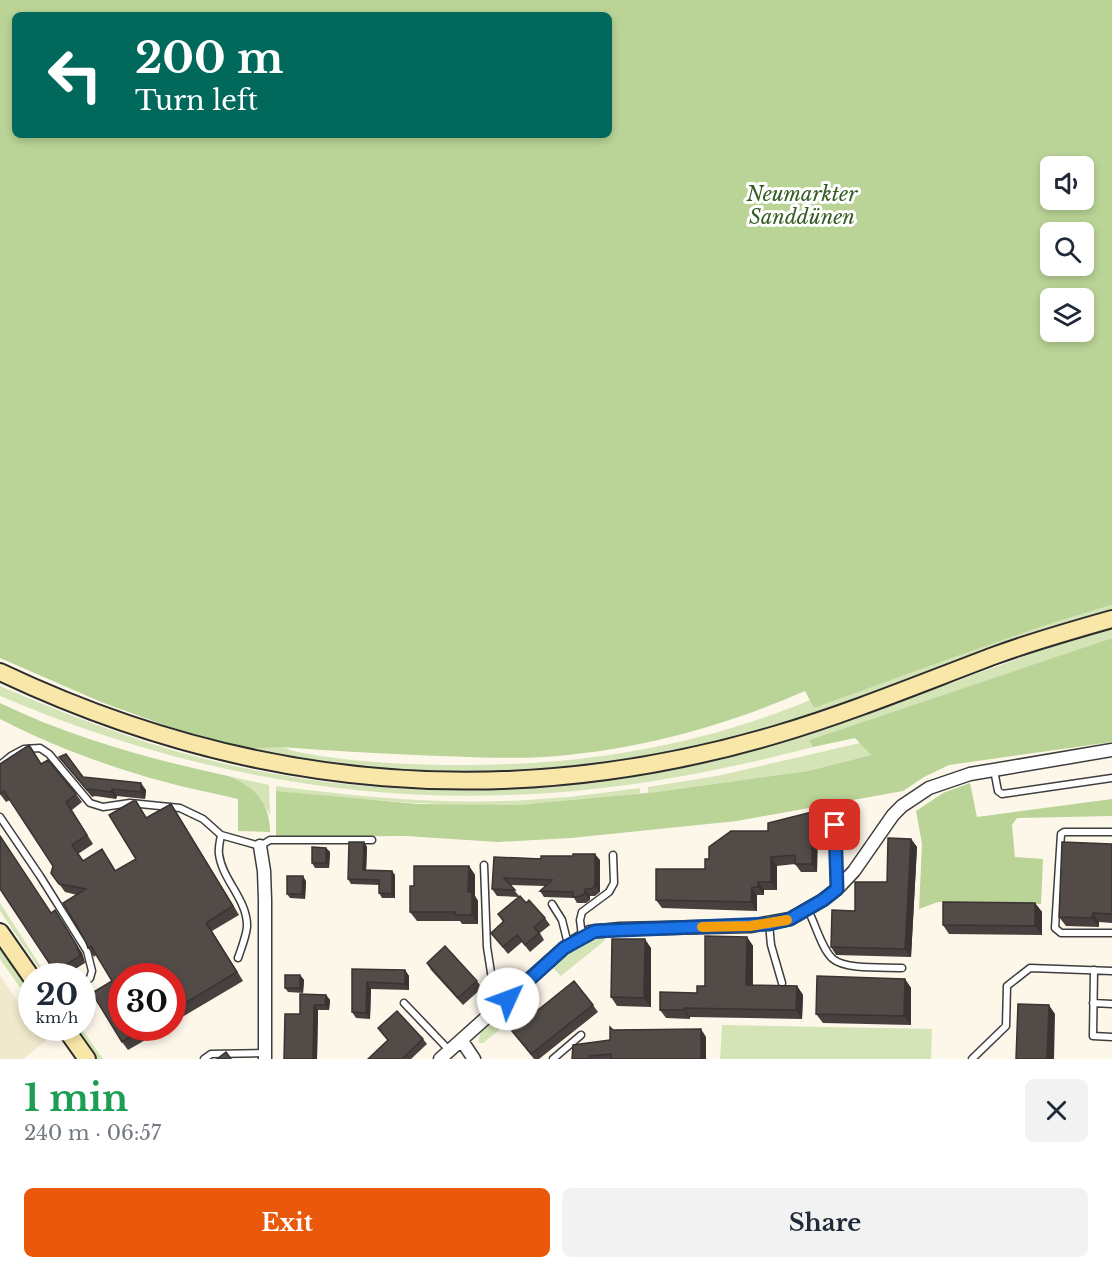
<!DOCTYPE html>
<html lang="en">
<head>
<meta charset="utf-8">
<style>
  body { margin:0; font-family:"Libre Baskerville",serif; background:#f2f2f3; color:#1f2937; height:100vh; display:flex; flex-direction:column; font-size:22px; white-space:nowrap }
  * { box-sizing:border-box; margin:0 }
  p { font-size:20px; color:#747a83 }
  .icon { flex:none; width:33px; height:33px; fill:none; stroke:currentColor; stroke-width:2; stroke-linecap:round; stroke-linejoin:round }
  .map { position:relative; height:1059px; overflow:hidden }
  .sheet { display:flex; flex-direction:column; background:#fff; flex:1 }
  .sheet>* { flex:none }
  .guide { position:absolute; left:12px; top:12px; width:600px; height:126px; border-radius:9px; box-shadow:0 3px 9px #0003; background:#00695c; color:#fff; overflow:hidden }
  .tools { position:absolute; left:1040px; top:156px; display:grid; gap:12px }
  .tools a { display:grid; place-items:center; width:54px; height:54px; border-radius:9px; background:#fff; box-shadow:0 3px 9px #0003; font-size:30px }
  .speed { position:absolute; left:18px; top:963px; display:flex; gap:12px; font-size:30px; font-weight:700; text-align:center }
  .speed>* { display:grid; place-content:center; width:78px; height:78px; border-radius:50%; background:#fff; box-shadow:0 3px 9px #0003; line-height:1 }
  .speed small { font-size:15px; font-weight:400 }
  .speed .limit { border:9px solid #d22; background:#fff; color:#111 }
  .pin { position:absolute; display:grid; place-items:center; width:51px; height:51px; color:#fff; margin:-26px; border-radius:12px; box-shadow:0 3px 9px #0006 }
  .me { position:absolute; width:66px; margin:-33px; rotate:47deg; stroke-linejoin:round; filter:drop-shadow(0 0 4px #0008) }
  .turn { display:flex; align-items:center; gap:21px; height:126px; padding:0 24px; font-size:27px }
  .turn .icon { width:78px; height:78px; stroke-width:2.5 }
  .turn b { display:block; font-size:42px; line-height:51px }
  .round { display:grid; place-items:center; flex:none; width:63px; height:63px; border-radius:9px; background:#f2f2f3 }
  .summary { display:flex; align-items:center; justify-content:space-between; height:102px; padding:0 24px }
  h1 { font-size:36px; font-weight:700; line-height:45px; color:#1e9e55 }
  .primary-button { display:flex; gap:12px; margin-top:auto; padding:12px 24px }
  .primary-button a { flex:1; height:69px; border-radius:9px; background:#ea580c; color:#fff; font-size:24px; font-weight:700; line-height:69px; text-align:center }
  .primary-button a+a { background:#f2f2f3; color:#1f2937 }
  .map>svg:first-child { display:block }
</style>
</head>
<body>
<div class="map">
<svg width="1112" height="1059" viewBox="0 0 1112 1059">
  <rect width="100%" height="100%" fill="#fdf7ea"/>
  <path fill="#f1e9cc" d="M0 975 31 1021 32 1028H36L46 1041 23 1059H0Z"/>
  <path fill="#d4e4b7" d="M1112 605V609C983 648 860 706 730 738 609 768 481 779 356 766 319 762 282 755 244 749 256 748 270 745 281 747 287 748 292 751 298 752 328 758 359 761 389 763 536 771 673 757 810 700L814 708C913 673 1011 634 1112 605Z
    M1112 628V638L809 740 813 747C714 773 611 792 509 795 333 802 160 764 0 696V686C53 709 107 730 162 747 347 803 553 804 740 754 866 720 986 665 1112 628Z
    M860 743 871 755 808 771 648 793V787L717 776Z
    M228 776 269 785 270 815 261 799Z
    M276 786C359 797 443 805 527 800 565 798 602 793 640 788V793C599 798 558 804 518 805 437 807 357 799 276 791Z
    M0 903 47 976H44L0 911Z
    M607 937 603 942 561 976 553 968C569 953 585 940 607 937Z
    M0 945 31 991V1003L0 959Z
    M506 1011 513 1019 483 1043H479C477 1028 495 1019 506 1011Z
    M722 1025 932 1029 931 1059H720Z
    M73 1028H81L103 1059H95Z"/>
  <path fill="#bad497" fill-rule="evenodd" d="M0 0H1112V605C1011 634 913 673 814 708L805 691C723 727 634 751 544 757 509 759 474 757 439 756 386 754 333 751 280 747L244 749 167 726 101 702 0 658ZM15 15H609V135H15ZM1050 166H1083V200H1050ZM1050 232H1083V266H1050ZM1050 298H1083V332H1050Z
    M1112 638V742L949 765 924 777 903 791 737 821 571 838 498 842 405 836 276 837V791L418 804 520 805 656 792 808 771 871 755 855 738 813 747 809 740Z
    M0 703C72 738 150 759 228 776 255 787 270 802 270 832L238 831V799C203 791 168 784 134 773 88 759 43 741 0 719Z
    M970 783 977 817 1112 799V816L1017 818 1012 825 1015 857 1043 859 1041 904 938 902 919 909 922 844 916 811 943 793Z"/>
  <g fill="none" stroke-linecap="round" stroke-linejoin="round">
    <g stroke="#3e3e3e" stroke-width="9">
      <path id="service" d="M0 765 11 756 24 749 40 748 49 754 90 803 103 807 130 803 180 808 203 819 221 835 260 846 270 840H372
        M994 770 998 791 1002 794 1112 778
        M0 817 40 876 87 951 92 971 90 978 82 984
        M835 825 837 888
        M1112 832H1064L1061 834 1055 928 1061 933H1112
        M221 835C220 841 218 848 219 854 222 880 248 900 247 927 246 937 241 949 238 958
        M484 865 487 947 492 979 507 999
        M552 904 562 920 568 944
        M808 910C815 923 822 950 833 959 846 970 885 967 902 968
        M769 924 771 945 782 983
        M582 936 580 920 582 912 609 892 614 883 613 855
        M1094 970 1093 1036 1112 1037
        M404 1003 449 1050
        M1093 1003 1112 1004
        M204 1059 211 1054 265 1053
        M553 1059 581 1035
        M972 1059 1006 1026 1007 986 1030 968 1112 971"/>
    </g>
    <g stroke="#3e3e3e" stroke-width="15">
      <path id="minor" d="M260 846 264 871 265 900V1059
        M462 1041 474 1059
        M440 1059 564 948 590 932 620 929 750 926 790 919 823 900 837 889 854 871 893 815 902 806 929 788 970 774 1112 750"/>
    </g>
    <g stroke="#2d2d2d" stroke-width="20">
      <path id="secondary" d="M0 672C251 791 512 813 778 734 852 712 924 682 996 655 1034 641 1073 630 1112 619
        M0 932 32 978
        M65 1028 87 1059"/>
    </g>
    <use href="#service" stroke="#fff" stroke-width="6"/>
    <use href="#minor" stroke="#fff" stroke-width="12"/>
    <use href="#secondary" stroke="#f9e7aa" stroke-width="16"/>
  </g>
  <path fill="#47403e" d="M59 757 83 777 146 790 145 799 117 796 116 799 95 796 92 797Z
    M41 764 76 794 82 802 72 810 93 844 78 854 83 861 108 858 116 871 136 859V801L147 818 171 804 239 915 212 931 243 981 172 1023V976L122 1028H166L128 1050 122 1042 112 981 96 955 94 957 88 948 77 895 65 892 51 873 53 866 10 800 6 802 0 794Z
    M818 820 817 872H801L795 864 777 866V890H764V895H757V911L662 908 656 900 705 869 709 859 768 831Z
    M911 839 917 847 911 957 836 955 831 947 855 911 887 882Z
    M364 842 367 847 366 870 395 875V898H382L379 893V885L351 884 348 879Z
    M1112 844V923L1099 922V927L1066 926 1059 917Z
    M326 848 330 852 329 868H315L312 863Z
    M494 857 600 860V892L595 896H590V900L586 903H577L574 898 544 897 540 891 545 886 510 885 519 896 545 918 550 925 540 933 544 940 530 952 522 942 508 954 491 933 503 922 498 914 519 897 497 896 492 889Z
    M469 866 475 875V896L478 901V924H462L460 921H417L410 912 414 886Z
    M306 881 305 899 290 898 287 894Z
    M0 889 51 912 82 953 85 963 64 976H58Z
    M1035 903 1042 912V935L949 934 943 925Z
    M747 937 753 946V985L797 986 803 995 802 1019 690 1017V1019L666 1018 660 1010 697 993 705 986Z
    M651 948V1007L617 1006 611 997Z
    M427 963 477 981 482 988 463 1005 431 970Z
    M352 969 405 970 409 976V990L371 989 370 1019 356 1018 352 1012Z
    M300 975 304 980 303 993 288 992 285 988Z
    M905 979 911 988V1025L823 1023 816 1014Z
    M326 995 330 1000 329 1010H318L317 1059H284L300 1014Z
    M593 1005 598 1012 539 1059H534L512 1031Z
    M378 1028 423 1039 427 1044 411 1059H368L388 1040Z
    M613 1030 706 1037V1059H572L610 1040Z"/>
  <path fill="#393432" d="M141 783 146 790 145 799 141 792Z
    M112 789 117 796 116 799 111 792Z
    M171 804 177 813 239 915 233 906Z
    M812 812 818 820 817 872 812 864Z
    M911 839 917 847 911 957 905 949Z
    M364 842 367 847 366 875 363 870Z
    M326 848 330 852 329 868 326 863Z
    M595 854 600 860V892L595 886Z
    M771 857 777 866V890L771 882Z
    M469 866 475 875V896L478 901V924L472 915 468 892Z
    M392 871 395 875V898L392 894Z
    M303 876 306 881 305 899 302 894Z
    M758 882 764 890V895L758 887Z
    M752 887 757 895V911L751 902Z
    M585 889 590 896V900L585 893Z
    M1035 903 1042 912V935L1035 926Z
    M1093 913 1099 922V927L1092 918Z
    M60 917 82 953 85 963 80 956Z
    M206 923 212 931 243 981 237 972Z
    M747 937 753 946 752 994 746 985Z
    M645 939 651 948V1007L644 998Z
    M405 970 409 976V990L405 984Z
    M300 975 304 980 303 993 300 988Z
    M905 979 911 988V1025L904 1016Z
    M367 982 371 989 370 1019 366 1013Z
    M797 986 803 995 802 1019 796 1010Z
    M326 995 330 1000 329 1010 325 1005Z
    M314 1005 318 1010 317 1059H313Z
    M1049 1005 1055 1014 1054 1059H1047Z
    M684 1008 690 1017V1019L684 1010Z
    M701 1029 706 1037V1059H701Z"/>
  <path fill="#524b48" stroke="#393432" stroke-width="1.5" d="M29 745 41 764 48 760 76 794 66 802 87 835 72 845 83 861 102 849 115 871 136 859 109 815 133 801H136L146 818 171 804 233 906 206 923 237 972 172 1011V976H122V1028H146L122 1042 92 993 112 981 91 946 88 948 85 940 63 903 86 889 59 884 51 873 53 866 4 791 0 794V764Z
    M66 754 83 777 141 783V792L112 789 111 792 90 789 87 790 59 757Z
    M812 812V864H795V855L771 857V882H758V887H752L751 902 656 900V869H705V859H709V847L731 831H768V823Z
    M0 836 51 913 55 910 77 946 80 956 55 972 0 889Z
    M888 838 911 839 905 949 831 947 832 910 855 911V882H887Z
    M349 842H364L363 870 392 871V894L379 893V880L348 879Z
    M1062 842 1112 844V914L1093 913 1092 918 1059 917Z
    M312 847 326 848V863H312Z
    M573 854H595V886L591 889H585V893L581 896 573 897V892L540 891 552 880 504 878 515 890 492 889 494 857 541 859V856H573Z
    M414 866H469L468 892H472V915H455V912H410V886H414Z
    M287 876H303L302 894H287Z
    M520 896 526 903 529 900 545 918 534 927 539 933 525 945 517 935 503 947 491 933 504 921 498 914Z
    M943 902 1035 903V926L943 925Z
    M705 936 747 937 746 985 797 986 796 1010 684 1008V1010H660V992L697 993V986H705Z
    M612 939H645L644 998 611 997Z
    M445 946 477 981 458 998 427 963Z
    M352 969 405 970V984L367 982 366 1013 352 1012Z
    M285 975H300V988H285Z
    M817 976 905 979 904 1016 816 1014Z
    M574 981 593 1005 531 1054 512 1031Z
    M300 994 326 995 325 1005H314L313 1059H284L285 1014H300Z
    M1018 1004 1049 1005 1047 1059H1016Z
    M397 1011 423 1039 402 1059H368L388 1040 378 1028Z
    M610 1027 613 1030 701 1029V1059H611V1054L590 1056V1059H572L573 1045 610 1040Z
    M226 1052 231 1059H217Z"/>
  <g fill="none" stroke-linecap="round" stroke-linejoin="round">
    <g stroke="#114b97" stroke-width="15">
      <path id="route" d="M508 999 564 948 595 931 769 924 790 919 823 900 837 889 835 825"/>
    </g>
    <use href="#route" stroke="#1a73e8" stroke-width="10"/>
    <path stroke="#f59e0b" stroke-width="10" d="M702 927 750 926 787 920"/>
  </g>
  <g text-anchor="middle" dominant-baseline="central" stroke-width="6" stroke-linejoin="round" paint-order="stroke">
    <g font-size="20" font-style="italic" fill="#345c21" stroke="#fff">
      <text x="802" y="194">Neumarkter<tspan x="802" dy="23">Sanddünen</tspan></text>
    </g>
  </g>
</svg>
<div class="tools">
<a><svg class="icon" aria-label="sound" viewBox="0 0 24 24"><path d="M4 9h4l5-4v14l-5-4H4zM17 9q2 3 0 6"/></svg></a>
<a><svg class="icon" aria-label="search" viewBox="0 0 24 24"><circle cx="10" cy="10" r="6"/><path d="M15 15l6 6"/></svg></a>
<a><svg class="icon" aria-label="layers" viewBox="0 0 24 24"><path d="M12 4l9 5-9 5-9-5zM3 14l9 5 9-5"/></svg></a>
</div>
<div class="speed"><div>20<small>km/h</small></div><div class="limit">30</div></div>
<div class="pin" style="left:835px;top:825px;background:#d93025"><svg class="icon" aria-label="arrive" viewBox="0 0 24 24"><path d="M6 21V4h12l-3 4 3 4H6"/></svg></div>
<svg class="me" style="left:508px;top:999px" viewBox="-20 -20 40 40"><circle r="19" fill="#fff"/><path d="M0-13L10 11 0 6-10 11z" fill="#1a73e8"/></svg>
<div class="guide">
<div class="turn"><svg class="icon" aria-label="left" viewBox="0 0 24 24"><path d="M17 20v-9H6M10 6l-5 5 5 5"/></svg><div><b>200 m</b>Turn left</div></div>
</div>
</div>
<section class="sheet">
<div class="summary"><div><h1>1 min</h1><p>240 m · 06:57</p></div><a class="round"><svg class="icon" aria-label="close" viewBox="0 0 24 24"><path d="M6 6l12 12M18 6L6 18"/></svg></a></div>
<div class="primary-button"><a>Exit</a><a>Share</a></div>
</section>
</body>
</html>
